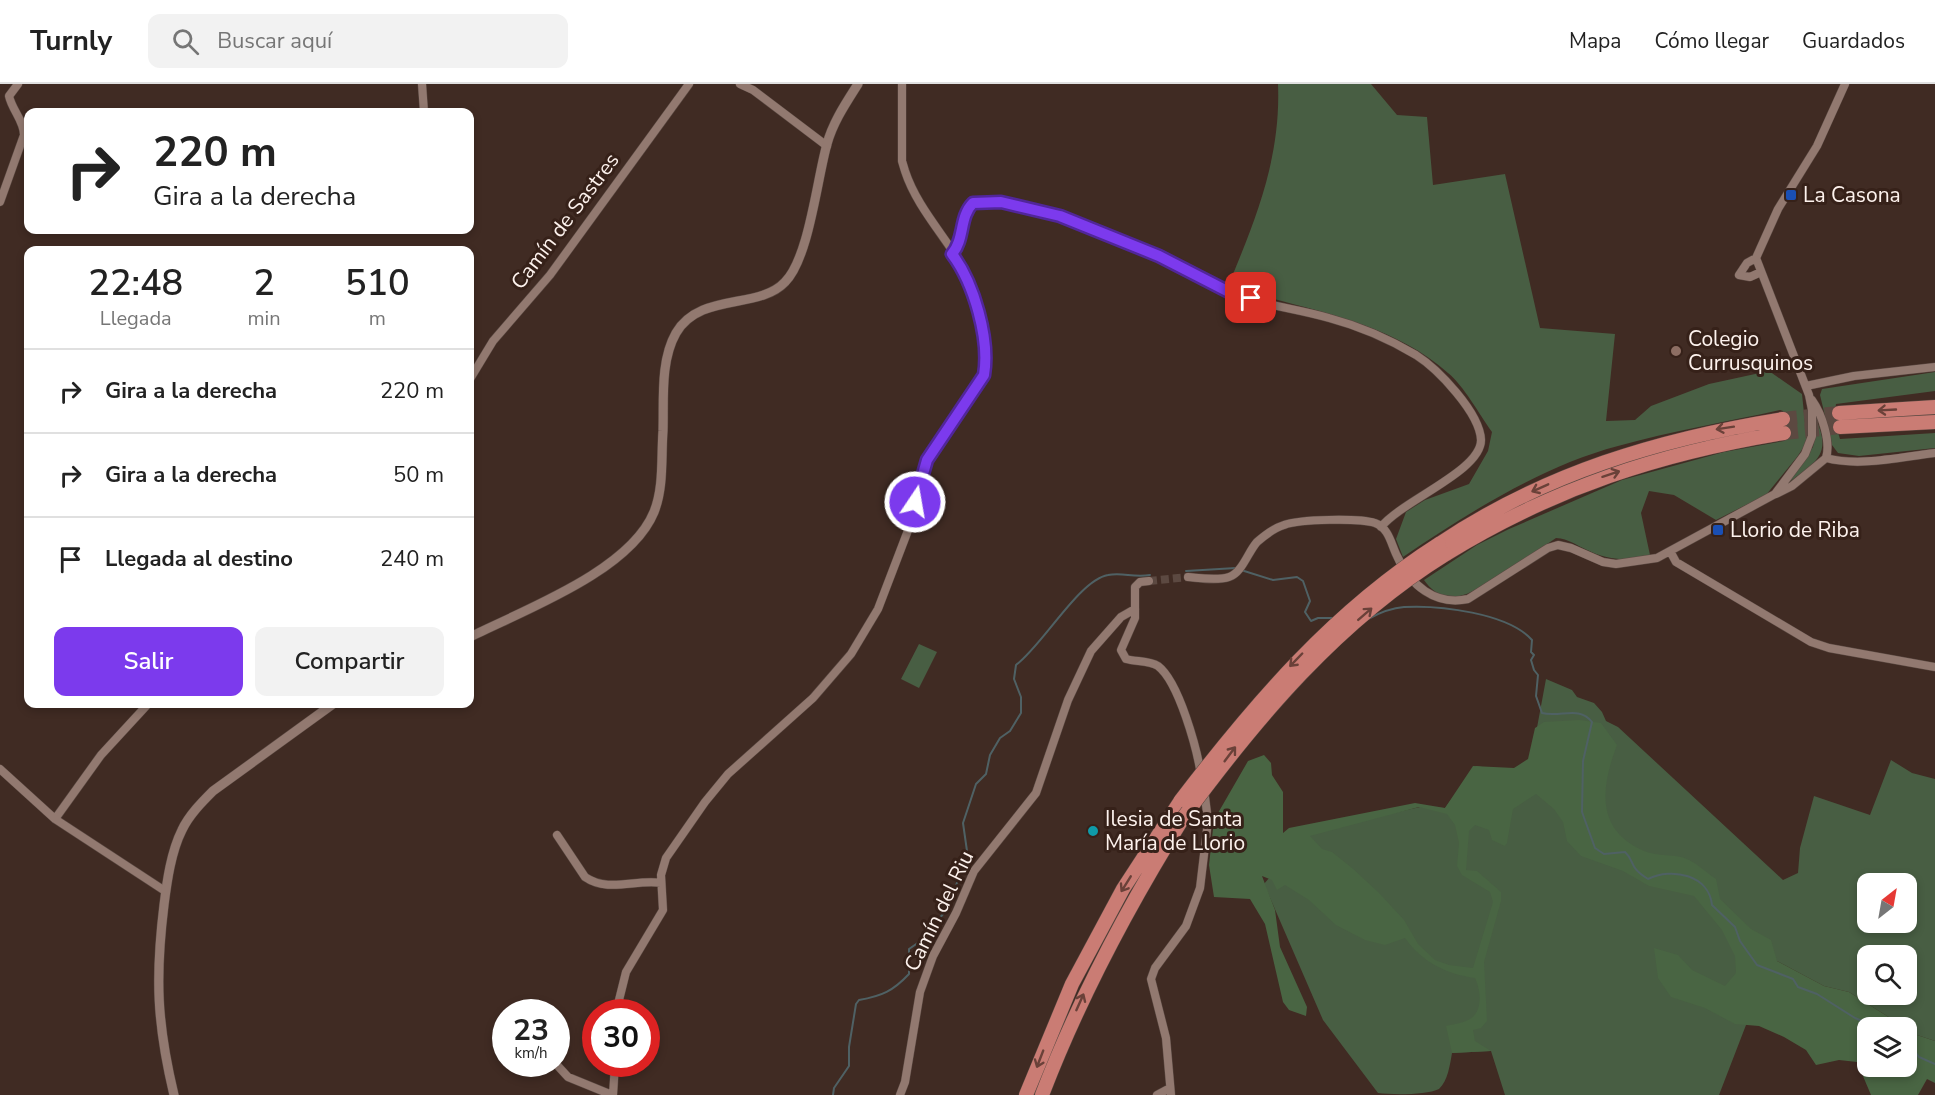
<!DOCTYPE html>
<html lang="es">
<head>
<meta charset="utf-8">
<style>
  body { margin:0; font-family:"Nunito Sans",sans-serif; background:#f2f2f2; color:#222; height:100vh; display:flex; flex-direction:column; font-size:22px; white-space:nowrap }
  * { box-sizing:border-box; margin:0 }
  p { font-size:20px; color:#767676 }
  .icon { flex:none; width:33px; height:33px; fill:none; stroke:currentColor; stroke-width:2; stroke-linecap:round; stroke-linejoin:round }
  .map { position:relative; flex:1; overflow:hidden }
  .drawer { position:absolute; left:24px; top:162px; width:450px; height:462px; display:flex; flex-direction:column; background:#fff; border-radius:12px; box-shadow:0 3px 9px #0003 }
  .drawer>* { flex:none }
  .banner { position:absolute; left:24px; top:24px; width:450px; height:126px; border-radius:12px; box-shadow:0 3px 9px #0003; background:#fff; color:#222; overflow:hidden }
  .needle { width:39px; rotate:31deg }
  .buttons { position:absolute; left:1857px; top:789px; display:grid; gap:12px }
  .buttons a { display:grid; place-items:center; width:60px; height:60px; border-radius:12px; background:#fff; box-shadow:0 3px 9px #0003; font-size:30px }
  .speed { position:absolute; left:492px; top:915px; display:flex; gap:12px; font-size:30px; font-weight:700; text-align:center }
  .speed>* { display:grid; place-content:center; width:78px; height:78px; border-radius:50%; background:#fff; box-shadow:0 3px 9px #0003; line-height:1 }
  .speed small { font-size:15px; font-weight:400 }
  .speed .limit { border:9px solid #d22; background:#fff; color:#111 }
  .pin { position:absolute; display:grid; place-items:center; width:51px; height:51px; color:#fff; margin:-26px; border-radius:12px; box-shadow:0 3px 9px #0006 }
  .me { position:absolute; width:66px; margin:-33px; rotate:12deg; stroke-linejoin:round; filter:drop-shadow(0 0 4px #0008) }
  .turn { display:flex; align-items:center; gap:21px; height:126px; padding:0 30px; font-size:27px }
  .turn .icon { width:78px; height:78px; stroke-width:2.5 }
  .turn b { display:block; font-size:42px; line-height:51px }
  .eta { display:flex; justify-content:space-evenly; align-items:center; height:102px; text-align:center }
  .eta b { font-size:36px; font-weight:600; line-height:42px }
  .primary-button { display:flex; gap:12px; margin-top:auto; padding:12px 30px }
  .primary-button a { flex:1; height:69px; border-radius:12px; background:#7c3aed; color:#fff; font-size:24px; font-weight:600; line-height:69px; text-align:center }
  .primary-button a+a { background:#f2f2f2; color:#222 }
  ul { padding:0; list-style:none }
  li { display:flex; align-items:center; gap:18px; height:84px; padding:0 30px; border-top:2px solid #e0e0e0 }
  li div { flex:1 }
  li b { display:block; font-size:22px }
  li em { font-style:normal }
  header { display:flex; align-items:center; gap:36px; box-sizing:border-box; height:84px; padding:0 30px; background:#fff; border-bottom:2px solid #e0e0e0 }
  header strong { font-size:28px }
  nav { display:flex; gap:33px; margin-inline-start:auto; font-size:21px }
  .search { width:420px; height:54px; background:#f2f2f2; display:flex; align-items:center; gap:15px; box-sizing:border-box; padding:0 21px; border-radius:12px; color:#767676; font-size:22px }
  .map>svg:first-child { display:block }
</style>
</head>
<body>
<header>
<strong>Turnly</strong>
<div class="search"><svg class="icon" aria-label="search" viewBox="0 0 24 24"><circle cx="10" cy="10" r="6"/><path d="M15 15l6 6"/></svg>Buscar aquí</div>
<nav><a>Mapa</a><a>Cómo llegar</a><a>Guardados</a></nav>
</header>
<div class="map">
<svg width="1935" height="1011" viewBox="0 0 1935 1011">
  <rect width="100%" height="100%" fill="#402b23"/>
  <path fill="#485e43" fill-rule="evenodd" d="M1278 0H1371L1397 31 1427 33 1433 101 1505 90 1540 244 1615 250 1606 337 1635 336 1651 322 1709 300 1769 287 1802 310 1807 358 1797 373 1766 411 1716 436 1674 411 1649 407 1641 429 1650 471C1628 478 1607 476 1587 466 1576 461 1569 455 1556 454 1534 468 1474 515 1451 513 1440 513 1430 505 1424 496L1477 461 1509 445 1622 396 1724 368 1784 357 1787 354 1783 327 1780 326C1726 338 1671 347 1618 362 1542 382 1468 429 1403 473L1396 455 1406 428 1425 416 1469 400 1488 367 1492 348C1479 330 1464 302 1448 289 1387 235 1303 226 1228 202 1256 135 1281 74 1278 0Z
    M1935 288V307L1836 320 1835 327 1839 336 1836 342 1840 355 1935 349V364L1859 372 1838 369 1832 361 1820 311 1822 305Z
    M1817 338C1833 373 1811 381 1787 400L1813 363Z
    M919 560 937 568 919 604 901 595Z
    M1546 595 1572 606 1577 613 1594 619 1602 628 1606 637 1618 643 1783 796 1798 789 1800 764 1814 712 1870 731 1891 676 1912 689 1935 695V957L1917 951 1849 908 1824 902 1777 877 1746 941 1719 1011H1505L1491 967 1452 969C1450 980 1448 997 1439 1005 1427 1011 1393 1011 1378 1009L1323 936 1264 800 1308 748 1420 723 1445 724 1476 682 1515 688 1531 676ZM1868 800H1906V838H1868ZM1868 872H1906V910H1868Z"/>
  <path fill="#496543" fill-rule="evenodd" d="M1580 636 1601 639 1617 661C1601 703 1595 746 1644 767 1658 773 1676 769 1689 776 1699 781 1707 789 1716 795L1720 815 1751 845 1771 856 1777 877 1824 902 1849 908 1917 951 1935 957V999L1927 995 1918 1011H1871L1857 978 1839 976 1816 981 1806 966 1784 953 1759 942 1735 940 1705 924 1671 913 1658 894 1654 864 1678 871 1692 886 1725 902 1736 889 1735 872 1722 846 1694 812 1649 802 1623 787 1581 772 1567 757 1563 738 1554 725 1536 710 1513 725 1507 759 1505 762 1492 756 1489 746 1475 741 1469 747 1466 786 1477 787 1501 808V817L1484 878 1487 937 1481 944 1473 946 1475 957 1491 967 1452 969 1446 942C1454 940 1464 939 1470 935 1484 927 1480 904 1475 894 1446 890 1422 878 1405 854L1385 861 1365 856 1336 841 1309 816 1285 801 1277 806 1272 796 1262 792 1275 826 1280 863 1307 923 1306 932 1289 926 1283 918 1265 840 1250 815 1214 813 1209 781 1214 736 1248 677 1264 671 1271 679 1272 691 1283 708V749L1289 744 1415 719 1445 724 1473 682 1514 684 1528 675 1535 644 1544 638ZM1419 723 1447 730 1455 741 1459 759 1457 782 1462 791 1490 808 1493 818 1473 884 1449 881 1435 876 1418 860 1404 836 1379 809 1352 784 1332 768 1322 765 1310 752ZM1868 944H1906V982H1868Z"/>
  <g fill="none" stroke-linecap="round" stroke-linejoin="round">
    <path stroke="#4f6164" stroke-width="2" d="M1241 486 1273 496 1297 493 1303 497 1310 517 1305 528 1311 537 1318 534H1334
      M1186 487 1236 484
      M1368 535C1379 529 1391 524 1404 523 1439 521 1508 529 1532 556L1531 568 1534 571 1531 576 1534 586 1538 591 1536 612 1542 629C1560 634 1579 621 1592 638L1583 677 1582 728 1595 764 1604 770 1625 768C1635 777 1628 783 1648 795 1672 783 1709 791 1712 821L1735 843 1740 857 1757 881 1793 895 1798 903 1817 910 1855 934 1878 944
      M1906 956 1919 973 1935 980
      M833 1011 834 1004 849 982V963L856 920 859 916C882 912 893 907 909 890V865L922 856 943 830 945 817 954 808 967 767 963 739 976 700 986 690 990 671 1000 654 1010 647 1021 629V613L1014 595 1016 581C1043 561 1079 496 1108 491 1123 488 1133 494 1150 491"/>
    <path stroke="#5c4941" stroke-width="8" stroke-dasharray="8 4" stroke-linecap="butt" d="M1149 497 1188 493"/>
    <path stroke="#5c4941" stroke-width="14" stroke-dasharray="14 7" stroke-linecap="butt" d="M1783 335 1839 329
      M1784 349 1840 343"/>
    <g stroke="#5a4942" stroke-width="9">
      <path id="minor" d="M422 0 424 28
        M740 0 753 6 827 62
        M0 118 24 51C24 37 12 26 9 12L18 0
        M952 170C965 155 959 133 973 119 988 113 1007 120 1022 123 1069 134 1114 151 1159 172 1182 183 1204 198 1227 208 1260 221 1295 224 1329 234 1359 242 1389 255 1416 271 1438 285 1480 329 1481 356 1481 387 1403 416 1381 443
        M1756 174 1747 179 1739 191 1750 193 1761 188
        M470 295 493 257 550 191 689 0
        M1806 302 1854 292 1935 283
        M1826 374C1860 383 1900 373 1935 369
        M1776 410 1792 402 1826 374C1831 358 1822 330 1812 316
        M1670 467 1676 478 1811 558 1829 564 1935 583
        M1188 493C1200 494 1217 497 1229 493 1242 489 1248 468 1257 458 1265 451 1274 444 1284 441 1300 435 1359 434 1375 439 1389 444 1391 460 1397 472 1410 501 1435 522 1468 515L1548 464 1558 461 1571 464 1603 478 1616 480 1657 474 1775 410 1805 370 1812 352V326L1809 311 1756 174 1778 125 1817 62 1845 0
        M1149 497 1140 498 1135 503V534L1121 566 1126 575C1136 578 1149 576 1158 582 1179 598 1197 665 1201 691
        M0 685 55 735 165 807
        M55 735 101 671 148 620
        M557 751 585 793C608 809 636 795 661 799
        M616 928 626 888 663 826 661 791 666 774 705 718 728 690 813 614 851 570 878 525 912 436 919 399 927 376 983 291C988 265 978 210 965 187 947 154 917 124 905 87L902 77V0
        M556 980 568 993 612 1011
        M613 1011 615 980
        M900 1011 905 998 920 908 933 872 956 829 974 787 1036 709 1068 616 1091 567 1121 533 1135 525
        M1157 1011 1170 1004
        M1171 1011 1166 954 1151 895 1155 884 1186 842 1200 804 1208 737 1204 705"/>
    </g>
    <g stroke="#5a4942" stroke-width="10">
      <path id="tertiary" d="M470 553C524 526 630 487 654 428 664 403 661 374 663 347 664 316 660 277 676 249 700 208 759 226 785 198 809 174 817 95 827 60 833 38 846 19 858 0
        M174 1011C157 940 155 894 164 821 167 797 171 768 182 746 189 731 202 718 213 707L333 620"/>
    </g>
    <g stroke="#5a4942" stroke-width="15">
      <path id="motorway" d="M1839 329 1935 323
        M1840 343 1935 338
        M1439 460C1545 389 1659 355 1783 335
        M1446 470C1553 404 1661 369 1784 349
        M1026 1011 1072 900 1123 805 1181 716
        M1042 1011C1080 912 1127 824 1183 734"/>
    </g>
    <use href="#minor" stroke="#927970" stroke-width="8"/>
    <use href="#tertiary" stroke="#927970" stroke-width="9"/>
    <use href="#motorway" stroke="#ca7c74" stroke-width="14"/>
    <g stroke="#5a4942" stroke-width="15" stroke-linecap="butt">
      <path id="motorway-bridge" d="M1181 716C1256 618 1334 527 1439 460
        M1183 734C1257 633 1338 537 1446 470"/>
    </g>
    <use href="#motorway-bridge" stroke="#ca7c74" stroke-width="14"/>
  </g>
  <defs><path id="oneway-shaft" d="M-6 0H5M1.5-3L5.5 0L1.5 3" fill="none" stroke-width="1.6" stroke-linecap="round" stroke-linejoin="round" transform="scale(1.5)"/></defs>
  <g stroke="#6a4139">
    <use href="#oneway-shaft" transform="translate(1887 326) rotate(177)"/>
    <use href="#oneway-shaft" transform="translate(1725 344) rotate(171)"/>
    <use href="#oneway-shaft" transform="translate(1611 390) rotate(-18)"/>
    <use href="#oneway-shaft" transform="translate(1540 404) rotate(156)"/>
    <use href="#oneway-shaft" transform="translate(1365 530) rotate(-41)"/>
    <use href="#oneway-shaft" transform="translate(1296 576) rotate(134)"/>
    <use href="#oneway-shaft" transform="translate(1230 670) rotate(-53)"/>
    <use href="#oneway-shaft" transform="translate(1126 800) rotate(122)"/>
    <use href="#oneway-shaft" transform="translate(1080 918) rotate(-66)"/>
    <use href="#oneway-shaft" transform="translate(1040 975) rotate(111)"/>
  </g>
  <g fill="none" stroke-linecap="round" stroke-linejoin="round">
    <g stroke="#51269a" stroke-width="15">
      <path id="route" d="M915 418 927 376 984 291C990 255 974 199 952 170 965 155 959 133 973 119L1001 118 1060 132 1159 172 1229 208 1251 214"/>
    </g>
    <use href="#route" stroke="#7c3aed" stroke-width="10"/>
  </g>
  <g fill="#1a4fb4" stroke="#362119" stroke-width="2">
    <rect x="1785" y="105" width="12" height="12" rx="3"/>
    <rect x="1712" y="440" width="12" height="12" rx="3"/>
  </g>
  <circle fill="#8d6e63" stroke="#362119" stroke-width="2" cx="1676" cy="267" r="6"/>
  <circle fill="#0f9aa8" stroke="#362119" stroke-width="2" cx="1093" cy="747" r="6"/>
  <g text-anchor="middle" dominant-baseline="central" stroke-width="6" stroke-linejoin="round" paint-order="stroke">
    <g font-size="21" fill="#fdf2ed" stroke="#362119" text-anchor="start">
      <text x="1803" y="111">La Casona</text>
      <text x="1688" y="255">Colegio<tspan x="1688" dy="24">Currusquinos</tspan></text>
      <text x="1730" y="446">Llorio de Riba</text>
      <text x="1105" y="735">Ilesia de Santa<tspan x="1105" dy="24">María de Llorio</tspan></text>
    </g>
    <g font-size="21" fill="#fdf2ed" stroke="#362119">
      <text transform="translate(565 137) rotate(-53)">Camín de Sastres</text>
      <text transform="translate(939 827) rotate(-64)">Camín del Riu</text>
    </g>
  </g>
</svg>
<div class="buttons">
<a><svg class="needle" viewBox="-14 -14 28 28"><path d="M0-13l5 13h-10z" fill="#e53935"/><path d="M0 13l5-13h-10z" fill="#767676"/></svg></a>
<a><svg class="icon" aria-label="search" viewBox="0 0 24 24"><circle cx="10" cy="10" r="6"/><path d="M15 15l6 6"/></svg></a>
<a><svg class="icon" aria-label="layers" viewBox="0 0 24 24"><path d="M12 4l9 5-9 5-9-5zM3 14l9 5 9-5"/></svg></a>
</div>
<div class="speed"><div>23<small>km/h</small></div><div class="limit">30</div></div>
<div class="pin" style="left:1251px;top:214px;background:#d93025"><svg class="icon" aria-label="arrive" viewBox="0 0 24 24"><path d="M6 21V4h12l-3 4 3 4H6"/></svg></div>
<svg class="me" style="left:915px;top:418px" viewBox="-20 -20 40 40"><circle r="17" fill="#7c3aed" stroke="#fff" stroke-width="3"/><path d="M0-11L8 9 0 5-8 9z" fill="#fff"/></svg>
<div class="banner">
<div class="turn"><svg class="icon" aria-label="right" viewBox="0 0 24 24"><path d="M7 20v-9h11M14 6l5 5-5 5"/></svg><div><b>220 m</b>Gira a la derecha</div></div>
</div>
<section class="drawer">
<div class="eta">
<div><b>22:48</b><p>Llegada</p></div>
<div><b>2</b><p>min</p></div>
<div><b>510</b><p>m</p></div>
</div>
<ul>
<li><svg class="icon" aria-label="right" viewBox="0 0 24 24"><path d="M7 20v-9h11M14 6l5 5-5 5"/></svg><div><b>Gira a la derecha</b></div><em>220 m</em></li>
<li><svg class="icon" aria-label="right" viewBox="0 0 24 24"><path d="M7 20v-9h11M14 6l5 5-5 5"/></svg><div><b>Gira a la derecha</b></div><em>50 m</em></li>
<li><svg class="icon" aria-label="arrive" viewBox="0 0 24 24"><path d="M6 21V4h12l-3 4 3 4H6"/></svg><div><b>Llegada al destino</b></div><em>240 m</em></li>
</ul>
<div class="primary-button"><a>Salir</a><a>Compartir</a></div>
</section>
</div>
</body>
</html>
